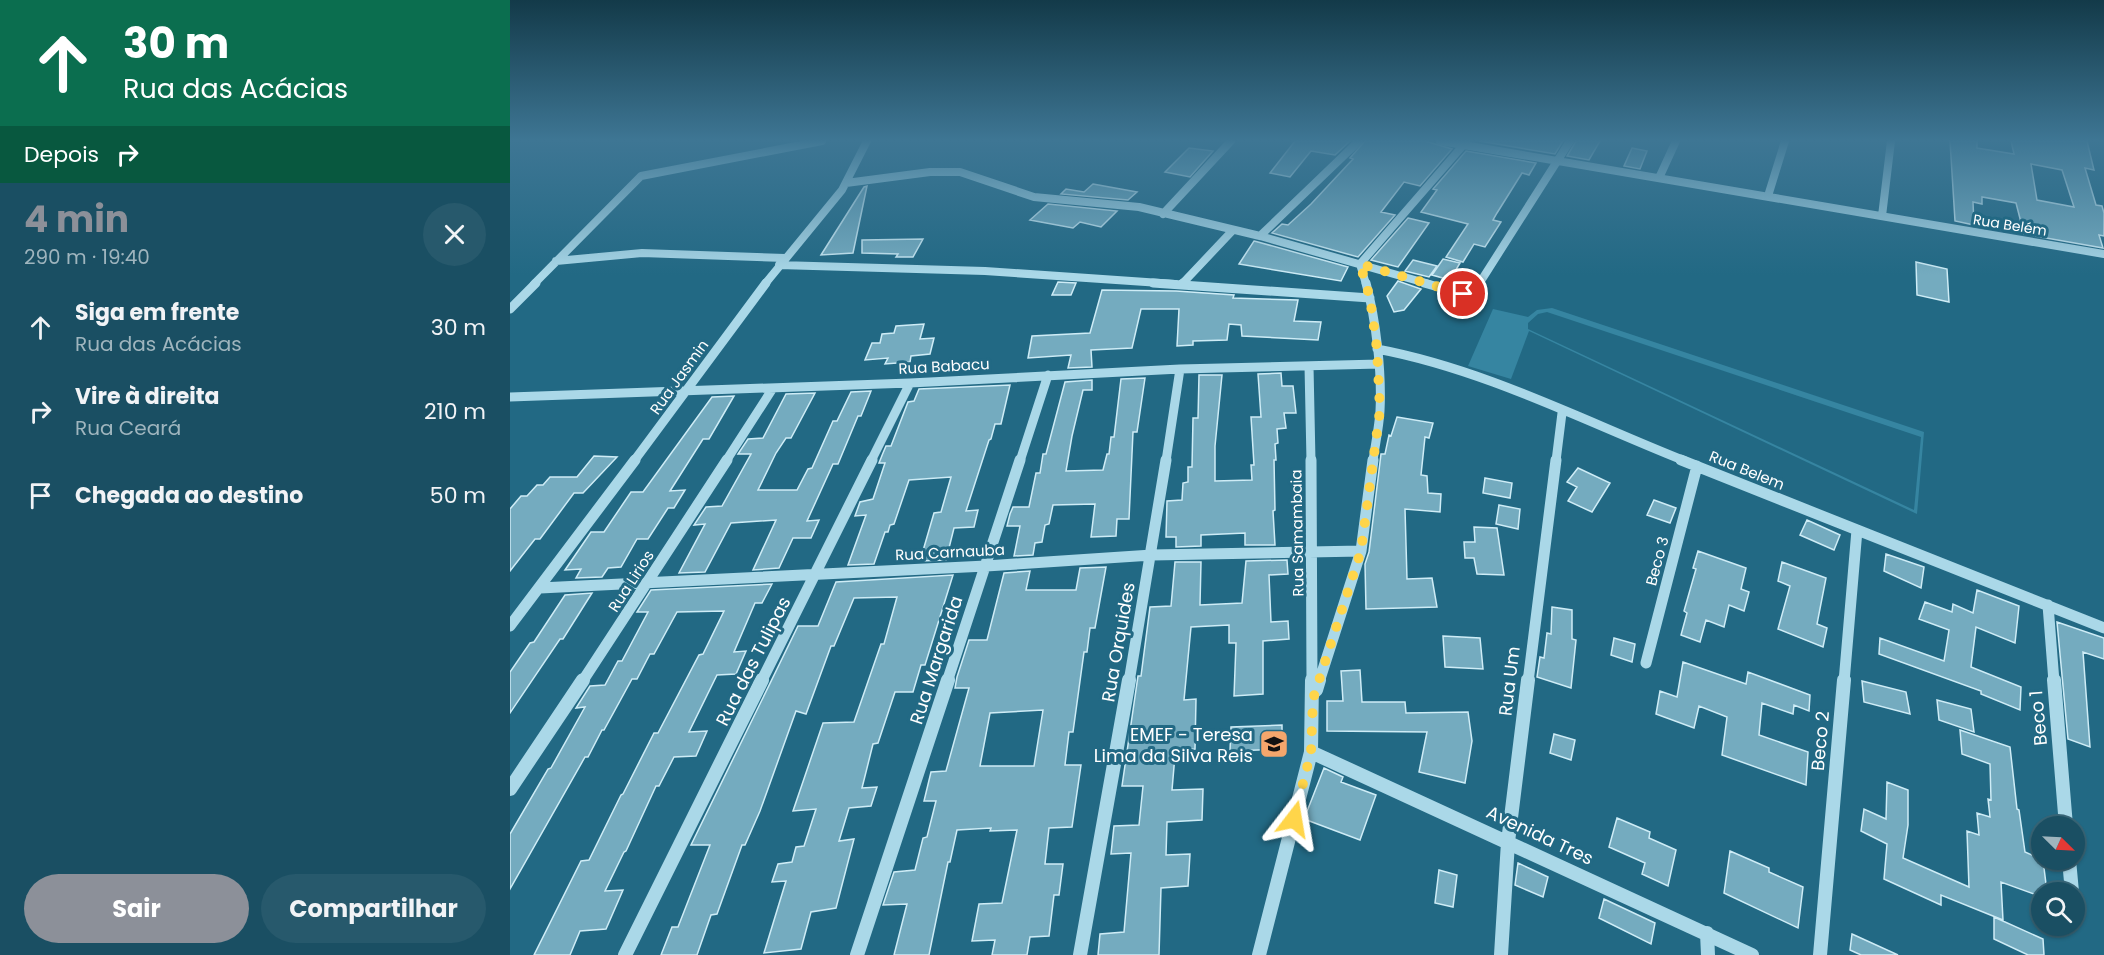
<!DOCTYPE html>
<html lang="pt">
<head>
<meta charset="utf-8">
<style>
  body { margin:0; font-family:Poppins,sans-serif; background:#27596c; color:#f1f3f6; height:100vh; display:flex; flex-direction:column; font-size:22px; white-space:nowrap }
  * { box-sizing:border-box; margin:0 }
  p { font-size:20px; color:#9fb5be }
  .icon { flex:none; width:33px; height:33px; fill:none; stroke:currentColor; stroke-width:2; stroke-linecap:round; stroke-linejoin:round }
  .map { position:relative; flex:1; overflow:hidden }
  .drawer { display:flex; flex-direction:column; background:#1a4f63; width:510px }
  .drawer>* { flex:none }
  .banner { background:#0b6e4f; color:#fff; overflow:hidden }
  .needle { width:39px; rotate:114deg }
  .fabs { position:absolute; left:1521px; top:816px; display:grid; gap:12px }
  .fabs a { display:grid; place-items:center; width:54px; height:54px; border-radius:50%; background:#1a4f63; box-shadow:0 2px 4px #0004,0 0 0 2px #386678; font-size:30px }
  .pin { position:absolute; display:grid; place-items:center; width:51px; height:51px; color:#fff; margin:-26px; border:3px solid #fff; border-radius:50%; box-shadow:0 2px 6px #0007 }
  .me { position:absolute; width:66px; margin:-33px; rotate:14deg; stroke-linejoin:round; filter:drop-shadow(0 0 4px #0008) }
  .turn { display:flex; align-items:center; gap:21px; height:126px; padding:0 24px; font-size:27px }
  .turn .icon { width:78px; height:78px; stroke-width:2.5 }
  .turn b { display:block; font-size:42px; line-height:51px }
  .then { display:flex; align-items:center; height:57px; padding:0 24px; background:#0003; gap:12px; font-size:22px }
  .round { display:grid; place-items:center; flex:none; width:63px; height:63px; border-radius:32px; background:#27596c }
  .head { display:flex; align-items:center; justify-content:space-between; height:102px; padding:0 24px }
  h1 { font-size:36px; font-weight:700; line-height:45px; color:#8c9099 }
  .cta { display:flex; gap:12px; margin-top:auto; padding:12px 24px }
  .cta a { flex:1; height:69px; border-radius:36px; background:#8c9099; color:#fff; font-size:24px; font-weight:700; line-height:69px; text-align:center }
  .cta a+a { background:#27596c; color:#f1f3f6 }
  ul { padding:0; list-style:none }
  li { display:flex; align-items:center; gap:18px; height:84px; padding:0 24px }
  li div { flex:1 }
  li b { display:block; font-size:22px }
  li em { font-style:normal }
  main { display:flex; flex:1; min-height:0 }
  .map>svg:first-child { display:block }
</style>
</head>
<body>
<main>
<section class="drawer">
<div class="banner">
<div class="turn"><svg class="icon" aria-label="ahead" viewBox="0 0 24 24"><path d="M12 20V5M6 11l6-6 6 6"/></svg><div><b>30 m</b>Rua das Acácias</div></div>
<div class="then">Depois<svg class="icon" aria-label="right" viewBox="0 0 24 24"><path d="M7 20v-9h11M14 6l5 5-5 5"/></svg></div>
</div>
<div class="head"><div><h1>4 min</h1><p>290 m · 19:40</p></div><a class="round"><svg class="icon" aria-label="close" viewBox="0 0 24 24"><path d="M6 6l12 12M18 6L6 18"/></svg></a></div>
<ul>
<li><svg class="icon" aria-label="ahead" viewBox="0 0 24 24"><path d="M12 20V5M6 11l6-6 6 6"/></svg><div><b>Siga em frente</b><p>Rua das Acácias</p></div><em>30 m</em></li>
<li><svg class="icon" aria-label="right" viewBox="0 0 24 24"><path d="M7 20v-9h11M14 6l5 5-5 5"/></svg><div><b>Vire à direita</b><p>Rua Ceará</p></div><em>210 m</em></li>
<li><svg class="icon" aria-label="arrive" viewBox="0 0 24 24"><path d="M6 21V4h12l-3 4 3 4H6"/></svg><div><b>Chegada ao destino</b></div><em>50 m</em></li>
</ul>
<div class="cta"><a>Sair</a><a>Compartilhar</a></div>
</section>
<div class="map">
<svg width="1594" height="955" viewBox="0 0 1594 955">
  <rect width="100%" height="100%" fill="#226984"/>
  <path fill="#3685a1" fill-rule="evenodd" d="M1042 308 1414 432 1407 514 1019 331 1001 379 958 366 983 309 1018 317 1027 310ZM1037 312 1411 437 1404 510 1018 329V323L1028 314Z"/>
  <path fill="#74abbf" stroke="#ceecf6" stroke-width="1.5" fill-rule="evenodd" d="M785 141H840L825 155 801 151 780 177 760 173Z
    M855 141H915L942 149 910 186 894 182 871 212 885 215 848 257 762 233 772 224 778 225 801 204 843 159 840 158Z
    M969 141H1053L1045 154Z
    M1066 141H1090L1079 160 1057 156Z
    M1440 141H1467V148L1504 154 1501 141H1577L1584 170 1575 168 1586 205 1592 206 1594 213V236L1589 235 1593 248 1514 234 1506 203 1472 197V204L1463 202 1464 225 1445 221ZM1521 164 1552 170 1564 207 1527 200Z
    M679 148 703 151 680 177 655 172Z
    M1122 148 1137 151 1130 169 1114 166Z
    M956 151 1026 163 1019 175 1012 173 987 213 983 220 991 222 975 247 964 244 953 262 936 257 958 224 911 212 927 190 923 189Z
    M583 184 627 192 618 200 551 194 556 189 574 192Z
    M357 186 343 253 311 255 354 187Z
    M538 204 607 211 591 227 570 222 563 228 520 220Z
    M898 218 919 223 888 267 861 260Z
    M413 239 403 257H386L388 254 352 253V240Z
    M744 241 748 242 838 267 831 281 729 264Z
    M933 259 950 263 940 280 922 275Z
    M903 260 927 266 919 277 895 271Z
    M1406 262 1437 269 1439 302 1407 295Z
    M888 281 911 289 894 310 884 312 877 296Z
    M548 282 566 283 561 295H542Z
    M592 290 666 291 724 295 723 298 788 300 784 321 811 322 808 340 732 336 731 325 719 324 717 340 683 341V345L667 346 669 309H631L622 348 581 350 582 367 558 368 561 355 518 358 522 336 580 333Z
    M414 324 410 339 424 338 420 354 401 356 400 362 375 364 378 358 355 360 362 343H370L372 334 384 333 386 326Z
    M771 373 772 386H783L786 413H774L776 428 767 429 768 443 765 444 766 460H764L765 510 763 511 765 545H735V533L691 535V546L666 547V537H656L657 501 672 500 673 483 678 482V467H682L683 418H688L689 375H712L705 446V481L742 480 741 465H744L741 417H751L748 374Z
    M635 378 627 432H623L619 519H607L606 536 581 537 585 504 543 505 539 524 535 525 532 542 525 543 523 555 504 556 510 526H497L500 514 503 507H519L526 473H530L533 454H536L555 382 582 380V390H573L562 436 556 471 593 470 597 454H599L601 437H604L611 379Z
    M500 385 491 424H485L481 439 479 440 456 511 468 510 464 527 444 528 436 560 410 561 424 513 431 512 441 477 399 480 384 524 380 525 378 532H375L364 564 338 565 356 515 345 516 350 502 363 499 375 463H369L373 453 376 446H381L398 402 404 401 409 389Z
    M361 391 351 416H348L328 464H323L297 521 309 520 301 538H283L269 568 243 570 266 520 221 523 195 572 169 573 195 524 184 525 196 507 212 506 241 454H228L238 439 253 438 276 394 305 393 281 438H276L266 453 248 490H287L298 469 302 468 323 421H327L341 392Z
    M224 396 199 439H193L160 491 175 490 164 508H158L138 539H127L111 567 98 568 92 577 66 578 71 569 55 570 81 532H94L121 492H133L202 397Z
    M887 417 923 423 919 438 915 437 911 475 917 476 918 493 931 494 930 512 895 509 897 579 922 578 927 607 856 609 855 564 859 552 871 454H875L879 435 881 436Z
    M84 456 107 457 73 493H64L30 539H25L0 571V509L11 496H17L27 485H33L40 477H67Z
    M1068 468 1100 483 1082 512 1058 501 1067 487 1057 482Z
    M975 478 1002 483 1000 498 973 493Z
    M1144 500 1166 508 1160 523 1137 515Z
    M989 505 1010 509 1008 529 986 524Z
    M1297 520 1330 535 1324 550 1290 535Z
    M964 527 987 528 994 575 967 574 964 558H955L954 542H965Z
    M1188 551 1236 568 1231 589 1239 592 1234 611 1219 605 1214 627 1196 620 1190 642 1171 635 1177 613 1174 611 1186 569 1183 568Z
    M1376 554 1414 567 1411 588 1374 571Z
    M777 560 778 574 759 575 761 622 778 621 779 639 753 641V694L724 696 726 643H719V625L681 627 674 700 686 699 685 749 668 750 667 754 665 755 662 790 693 789 692 820 657 822 656 855 680 854 678 886 651 888 649 955H588L590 934 614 932 621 853 601 854 604 826 629 825 633 786H612L628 676H631L640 607 661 606 665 562H691L690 605 732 603 736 561Z
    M1272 562 1316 578 1307 624 1317 628 1313 647 1268 629 1280 586 1268 581Z
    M596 567 585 628H580L577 652H574L563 732H559L555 765H571L562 827 539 828 535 864H553L549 895H544L539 936 520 937 517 955H482L485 940 462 941 469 904 492 903 507 830 480 831 481 828 447 830 440 862H438L419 955H384L397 904 373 905 384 872 405 870 413 838 417 837 426 801H414L421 772 436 771 459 688H445L447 677 459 640H477L494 573 520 571 516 590H566L570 568ZM533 710 524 766H470L480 713Z
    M443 575 415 665H411L403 692H385L368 743 363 744 352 788 367 787 361 806 339 808 329 841 344 839 326 908 301 912 291 949 254 953 276 881 262 882 268 864 282 862 286 847 294 846 306 809 283 811 313 723 344 722 371 644H374L387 597 344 598 324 646H321L296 714 286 711 250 811 235 845H232L207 914 201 915 187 955H151L162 927H168L200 845H181L288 626H308L326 582Z
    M262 584 252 603H245L224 652 236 651 226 674 207 675 179 732 197 731 186 756 164 757 149 786H146L116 851 114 852 95 891 113 890 96 929 70 931 60 955H24L71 861 79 860 111 795 113 794 144 733H148L189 655 193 654 214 611 167 612 144 654H140L127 679H122L94 730H92L78 757H75L0 889V834L38 769 41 768 75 707 66 708 80 686 95 685 108 661H112L138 612H127L141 590Z
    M1467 590 1509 606 1505 643 1466 627 1461 667 1511 687 1510 710 1471 694V691L1369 654 1370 638 1434 661 1439 630 1409 619 1415 602 1442 612 1443 604 1463 613Z
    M82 593 53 639H50L0 713V672L20 643 24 642 55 595Z
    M1042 607 1062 610V639L1066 640 1061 688 1027 677 1030 657 1034 658 1037 633 1041 634Z
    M1547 622 1594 638V659L1573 652 1580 747 1558 739Z
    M933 636 970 638 973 669 935 667Z
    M1104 638 1125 644 1122 662 1101 655Z
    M1173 662 1236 684 1238 672 1300 695 1299 711 1284 705 1283 714 1252 703 1249 735 1298 752 1296 785 1212 755 1217 717 1189 706 1184 728 1146 714 1150 691 1167 697Z
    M850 670 852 702H895L896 713 958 712 962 741 955 783 909 772 917 732 817 731V701H833L831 671Z
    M1352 681 1396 692 1400 714 1354 702Z
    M1427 700 1461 709 1464 732 1429 720Z
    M772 725V749L720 751 721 727Z
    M1450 730 1500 747 1507 809 1509 810 1515 852 1533 860 1537 892H1532V897L1491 882 1493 920 1431 895V905L1374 879 1377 844 1351 831 1354 809 1376 819 1377 782 1398 790V825L1393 858 1459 887 1457 831 1469 835 1467 813 1480 817 1478 799 1481 800 1480 764 1452 754Z
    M1044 734 1065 740 1061 760 1040 753Z
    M814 768 833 777 831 782 866 795 850 840 794 819Z
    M1107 818 1140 832 1139 838 1166 850 1158 886 1132 874 1135 863 1099 847Z
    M1220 851 1259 868V872L1293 887 1288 928 1214 893Z
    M1008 863 1038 877 1033 897 1005 885Z
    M929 870 947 875 943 907 925 903Z
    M1094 899 1145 923 1141 944 1089 918Z
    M1484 917 1533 939 1534 955H1518L1484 939Z
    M1342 934 1388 955H1351L1340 950Z"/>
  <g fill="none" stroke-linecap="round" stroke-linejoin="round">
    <path stroke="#aad8e8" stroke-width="8" d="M930 141 1594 254
      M1149 178 1166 141
      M336 183 420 172H450L524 197 629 207 750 236 919 284
      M1258 196 1275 141
      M653 214 721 141
      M1372 216 1381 141
      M750 236 849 141
      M46 261 132 253 275 258
      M850 264 956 142
      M850 264 856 284
      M269 265 475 271 665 284
      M24 284 131 176 312 141
      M255 284 332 190 357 141
      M672 284 723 230
      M969 284 1060 141"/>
    <path stroke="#aad8e8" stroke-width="9" d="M643 283 860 298
      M856 283C866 320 872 372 870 411 869 428 865 445 863 461
      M914 283 953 294 961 293 970 283
      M671 285 673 283
      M0 309 26 283
      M867 349C974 369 1074 421 1175 461
      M799 366 801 461
      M0 397 400 383 670 369 869 364
      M124 461 256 283
      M216 461 263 388
      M361 461 400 383
      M510 461 538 375
      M656 461 670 369
      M1046 461 1052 413"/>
    <path stroke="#aad8e8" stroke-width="11" d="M801 460 802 682
      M1171 460 1594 628
      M30 588 476 566 642 555 851 551
      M1538 605 1544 682
      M0 626 125 460
      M1136 663 1187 466
      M72 682 217 460
      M251 682 362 460
      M437 682 510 460
      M619 682 656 460
      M809 682 851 551 863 460
      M1018 682 1046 460
      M1334 682 1347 530"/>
    <path stroke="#aad8e8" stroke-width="14" d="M1544 680 1556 826
      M806 690 809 680
      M801 752 1242 955
      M0 789 73 680
      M1559 860 1562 892
      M1197 933 1198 955
      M115 955 252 680
      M347 955 438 680
      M570 955 619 680
      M749 955 801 752 802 680
      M991 955 998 842 1018 680
      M1310 955 1334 680"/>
  </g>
  <linearGradient id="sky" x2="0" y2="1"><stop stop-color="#133a49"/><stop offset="0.51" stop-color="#3e7694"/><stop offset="1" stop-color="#3e7694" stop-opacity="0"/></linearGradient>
  <rect width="1594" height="275" fill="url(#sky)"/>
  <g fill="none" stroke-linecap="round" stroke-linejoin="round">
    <path stroke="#ffd54a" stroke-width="10" stroke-dasharray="0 18" d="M784 819 801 752 803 699 851 551 870 410 867 349 860 298 850 264 953 294"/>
  </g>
  <defs>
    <g id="school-square" transform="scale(1.5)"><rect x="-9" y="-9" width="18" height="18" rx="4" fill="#f4a66c" stroke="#226984"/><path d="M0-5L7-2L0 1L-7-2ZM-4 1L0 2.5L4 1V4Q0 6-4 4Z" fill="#111"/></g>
  </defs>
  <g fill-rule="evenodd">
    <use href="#school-square" x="764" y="744"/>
  </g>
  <g text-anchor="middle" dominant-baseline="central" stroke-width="6" stroke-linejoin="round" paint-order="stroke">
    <g font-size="14" fill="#fff" stroke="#226984">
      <text transform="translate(1500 225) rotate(9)">Rua Belém</text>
    </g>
    <g font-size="15" fill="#fff" stroke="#226984">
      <text transform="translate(434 366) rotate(-3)">Rua Babacu</text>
      <text transform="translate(169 377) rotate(-54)">Rua Jasmin</text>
      <text transform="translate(1237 470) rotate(22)">Rua Belem</text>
      <text transform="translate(787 533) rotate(-91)">Rua Samambaia</text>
      <text transform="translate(440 552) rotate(-3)">Rua Carnauba</text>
      <text transform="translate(1147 561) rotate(-75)">Beco 3</text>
      <text transform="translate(121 581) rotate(-57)">Rua Lirios</text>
    </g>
    <g font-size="18" fill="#fff" stroke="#226984">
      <text transform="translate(608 642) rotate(-80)">Rua Orquides</text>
      <text transform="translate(426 660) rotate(-72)">Rua Margarida</text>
      <text transform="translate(243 661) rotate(-63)">Rua das Tulipas</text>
      <text transform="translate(999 681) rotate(-83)">Rua Um</text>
      <text transform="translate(1528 718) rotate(-95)">Beco 1</text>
      <text transform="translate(1310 741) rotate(-85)">Beco 2</text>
      <text transform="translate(1030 835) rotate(25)">Avenida Tres</text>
    </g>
    <g font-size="18" fill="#fff" stroke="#226984" text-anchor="end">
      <text x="743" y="734">EMEF - Teresa<tspan x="743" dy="21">Lima da Silva Reis</tspan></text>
    </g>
  </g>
</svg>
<div class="fabs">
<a><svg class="needle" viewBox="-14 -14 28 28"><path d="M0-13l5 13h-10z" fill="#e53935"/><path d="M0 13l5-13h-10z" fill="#9fb5be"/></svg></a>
<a><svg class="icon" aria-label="search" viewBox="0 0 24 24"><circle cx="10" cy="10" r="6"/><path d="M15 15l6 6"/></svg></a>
</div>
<div class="pin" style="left:953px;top:294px;background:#d93025"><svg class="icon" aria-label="arrive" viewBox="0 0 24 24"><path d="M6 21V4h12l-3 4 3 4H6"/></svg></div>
<svg class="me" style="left:784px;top:819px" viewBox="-20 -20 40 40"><path d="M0-17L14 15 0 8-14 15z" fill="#ffd54a" stroke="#fff" stroke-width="4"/></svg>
</div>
</main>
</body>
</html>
